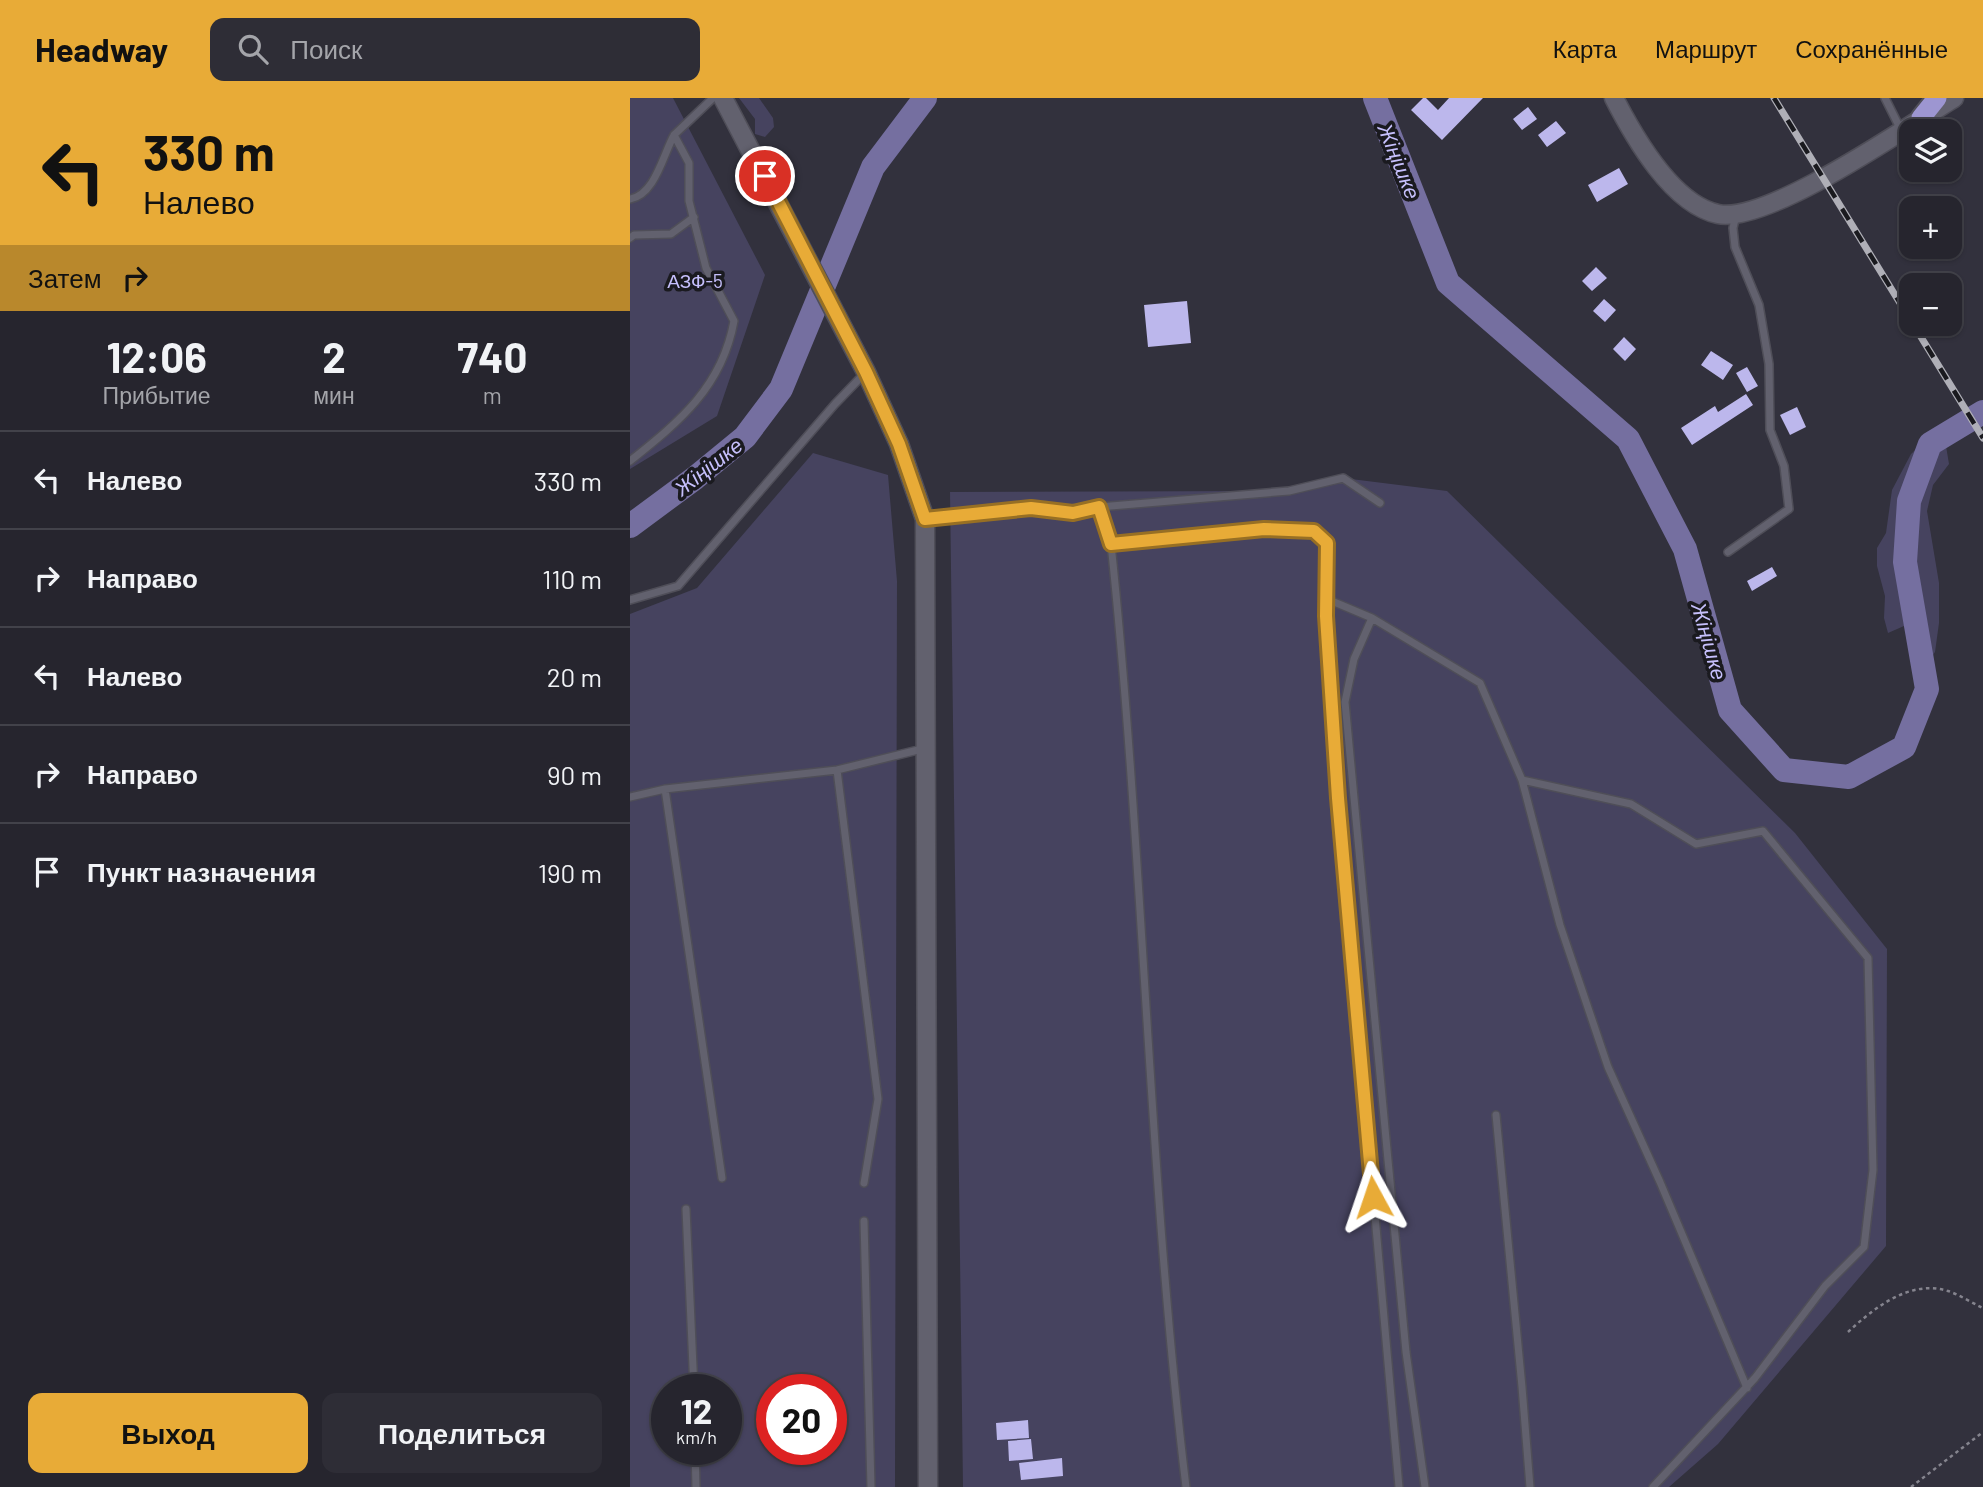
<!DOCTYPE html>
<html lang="ru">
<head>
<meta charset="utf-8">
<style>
  body { margin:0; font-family:Barlow,sans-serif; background:#2e2d36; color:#f1f3f6; height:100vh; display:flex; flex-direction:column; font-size:26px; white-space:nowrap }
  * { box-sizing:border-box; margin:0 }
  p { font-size:23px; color:#a4a5aa }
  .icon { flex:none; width:38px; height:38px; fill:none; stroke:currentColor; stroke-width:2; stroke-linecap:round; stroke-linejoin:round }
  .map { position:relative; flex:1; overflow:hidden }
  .sheet { display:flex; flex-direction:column; background:#26252e; width:630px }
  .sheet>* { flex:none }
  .hud { background:#e8ab37; color:#111; overflow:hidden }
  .buttons { position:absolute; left:1269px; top:21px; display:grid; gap:14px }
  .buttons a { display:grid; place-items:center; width:63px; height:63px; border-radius:14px; background:#26252e; box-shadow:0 2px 5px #0004,0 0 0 2px #42424a; font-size:35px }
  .speed { position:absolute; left:21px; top:1276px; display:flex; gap:14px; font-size:35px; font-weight:700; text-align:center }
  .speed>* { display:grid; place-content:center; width:91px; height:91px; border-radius:50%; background:#26252e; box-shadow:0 2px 5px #0004,0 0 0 2px #42424a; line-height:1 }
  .speed small { font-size:18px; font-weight:400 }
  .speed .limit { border:10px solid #d22; background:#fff; color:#111 }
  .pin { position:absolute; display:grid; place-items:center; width:60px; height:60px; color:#fff; margin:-30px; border:4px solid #fff; border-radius:50%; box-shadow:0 2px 7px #0007 }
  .me { position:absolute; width:77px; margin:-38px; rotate:355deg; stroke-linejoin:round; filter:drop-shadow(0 0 5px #0008) }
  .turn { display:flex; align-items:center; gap:24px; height:147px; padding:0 28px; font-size:32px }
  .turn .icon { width:91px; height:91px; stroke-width:2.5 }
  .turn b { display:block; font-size:49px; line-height:60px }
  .then { display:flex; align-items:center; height:66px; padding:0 28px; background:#0003; gap:14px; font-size:26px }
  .eta { display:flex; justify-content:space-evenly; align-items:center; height:119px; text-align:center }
  .eta b { font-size:42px; font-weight:700; line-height:49px }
  .cta { display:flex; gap:14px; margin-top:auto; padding:14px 28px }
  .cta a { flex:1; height:80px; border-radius:14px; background:#e8ab37; color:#111; font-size:28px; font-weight:700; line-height:80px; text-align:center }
  .cta a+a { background:#2e2d36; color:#f1f3f6 }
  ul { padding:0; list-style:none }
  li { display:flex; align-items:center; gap:21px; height:98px; padding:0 28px; border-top:2px solid #42424a }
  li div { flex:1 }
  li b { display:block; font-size:26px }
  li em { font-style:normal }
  header { display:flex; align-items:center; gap:42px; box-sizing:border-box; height:98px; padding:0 35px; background:#e8ab37; color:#111 }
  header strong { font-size:33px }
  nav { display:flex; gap:38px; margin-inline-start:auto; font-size:24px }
  .search { width:490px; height:63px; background:#2e2d36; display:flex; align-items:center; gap:18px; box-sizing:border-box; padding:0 24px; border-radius:14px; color:#a4a5aa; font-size:26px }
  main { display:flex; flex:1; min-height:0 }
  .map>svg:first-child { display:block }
</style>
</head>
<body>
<header>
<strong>Headway</strong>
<div class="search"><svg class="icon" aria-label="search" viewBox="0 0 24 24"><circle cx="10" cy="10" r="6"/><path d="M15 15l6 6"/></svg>Поиск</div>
<nav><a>Карта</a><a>Маршрут</a><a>Сохранённые</a></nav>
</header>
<main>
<section class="sheet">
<div class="hud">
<div class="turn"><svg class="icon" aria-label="left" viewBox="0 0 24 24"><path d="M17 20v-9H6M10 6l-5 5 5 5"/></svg><div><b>330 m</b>Налево</div></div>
<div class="then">Затем<svg class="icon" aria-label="right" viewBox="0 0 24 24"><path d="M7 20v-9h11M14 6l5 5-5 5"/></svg></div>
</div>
<div class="eta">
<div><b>12:06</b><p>Прибытие</p></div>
<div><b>2</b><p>мин</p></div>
<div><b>740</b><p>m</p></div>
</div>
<ul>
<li><svg class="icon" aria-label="left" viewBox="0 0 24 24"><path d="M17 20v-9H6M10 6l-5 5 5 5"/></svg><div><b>Налево</b></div><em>330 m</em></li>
<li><svg class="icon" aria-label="right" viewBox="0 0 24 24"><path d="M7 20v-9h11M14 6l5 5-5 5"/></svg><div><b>Направо</b></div><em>110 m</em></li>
<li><svg class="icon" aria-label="left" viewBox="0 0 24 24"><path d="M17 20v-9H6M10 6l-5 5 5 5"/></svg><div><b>Налево</b></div><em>20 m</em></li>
<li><svg class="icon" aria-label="right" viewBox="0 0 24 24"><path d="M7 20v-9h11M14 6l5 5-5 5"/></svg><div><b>Направо</b></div><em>90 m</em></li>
<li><svg class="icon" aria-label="arrive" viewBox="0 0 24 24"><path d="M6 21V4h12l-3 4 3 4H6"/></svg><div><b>Пункт назначения</b></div><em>190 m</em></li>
</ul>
<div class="cta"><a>Выход</a><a>Поделиться</a></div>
</section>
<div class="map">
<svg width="1353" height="1389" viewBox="0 0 1353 1389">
  <rect width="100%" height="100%" fill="#32313d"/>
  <path fill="#46435f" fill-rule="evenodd" d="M0 0H43L135 177 87 318 0 371Z
    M109 0H129L143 20 144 29 135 39 125 36V21Z
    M1299 339 1315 342 1319 366 1303 387 1297 413 1309 485V525L1305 554 1301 560 1287 563 1274 528 1258 535 1254 520 1255 498 1247 468V450L1256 435 1262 392 1281 356Z
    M183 355 258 377 267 483 265 1389H0V516L67 490ZM37 1292H96V1351H37ZM142 1292H201V1351H142Z
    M713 380 817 393 1165 735 1257 851 1256 1148 1088 1346 1039 1389H333L320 394 659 393Z"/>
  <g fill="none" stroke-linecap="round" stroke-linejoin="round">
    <path stroke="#756fa0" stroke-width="24" d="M745 0 818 185 998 341 1055 451 1100 612 1154 672 1219 679 1274 649 1297 591 1275 464 1279 403 1300 346 1353 314
      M0 428 65 380 115 339 151 291 243 69 295 0"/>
  </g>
  <path fill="#bcb7ec" d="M793 0H796L808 12 819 0H853L812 42 781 12Z
    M898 9 907 21 892 32 883 21Z
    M926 23 936 35 917 49 908 37Z
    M989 70 998 86 967 104 958 87Z
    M966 169 977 180 962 193 952 183Z
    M974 201 986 212 975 224 963 213Z
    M557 203 561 245 518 249 514 207Z
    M994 239 1006 251 995 263 983 251Z
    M1081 253 1103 267 1093 282 1071 267Z
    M1117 269 1128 288 1117 294 1106 275Z
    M1116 296 1123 307 1062 347 1051 330 1085 308 1088 314Z
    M1167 309 1176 329 1160 337 1150 317Z
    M1142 469 1147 478 1122 493 1117 483Z
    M398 1322 399 1340 367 1342 366 1325Z
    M401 1341 403 1361 379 1363 378 1343Z
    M432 1360 433 1378 391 1382 389 1365Z"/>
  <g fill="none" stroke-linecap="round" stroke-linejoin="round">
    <g stroke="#4f4e58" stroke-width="10">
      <path id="service" d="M1255 0 1271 32
        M44 37 83 0
        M0 101C25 97 33 57 44 37L59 65V103L76 170 104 223C92 289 50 323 0 363
        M0 140 4 137 41 136 64 119
        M469 409 481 446 633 431 684 433 697 445V518L708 700 769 1389
        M296 421 401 410 443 415 469 409 659 393 713 380 750 405
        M481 446C514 760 518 1076 556 1389
        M1098 454 1159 411 1154 368 1140 332 1139 266 1129 207 1105 149 1103 130 1106 117
        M697 501 742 520
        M0 502 48 488 205 306 234 276
        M207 672 248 1001 234 1085
        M892 682 1001 706 1066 746 1133 733 1238 860 1243 1072 1234 1149 1195 1188 1125 1280 1023 1389
        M35 691 92 1080
        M0 699 35 691 207 672 288 652 292 649
        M866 1017 892 1289 900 1389
        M56 1111 64 1292
        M234 1123 241 1389
        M65 1351 66 1389
        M795 1389 776 1254 715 604 724 561 742 520 850 585 892 682 930 827 978 969 1030 1084 1117 1290"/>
    </g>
    <g stroke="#4f4e58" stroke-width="21">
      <path id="tertiary" d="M93 0 236 274 269 346 295 421 298 1389
        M984 0C1004 39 1042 106 1088 116 1138 126 1278 28 1324 0"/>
    </g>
    <g stroke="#4f4e58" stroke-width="23">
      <path id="trunk" d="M1291 20 1307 0"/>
    </g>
    <path stroke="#85848e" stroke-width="2.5" stroke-dasharray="3.5 3.5" stroke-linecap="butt" d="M1218 1234C1244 1210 1280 1181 1318 1193 1330 1197 1342 1205 1353 1210
      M1281 1389 1353 1334"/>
    <use href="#service" stroke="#62616e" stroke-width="7"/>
    <use href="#tertiary" stroke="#62616e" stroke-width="18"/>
    <use href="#trunk" stroke="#9d96d1" stroke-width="19"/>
    <g stroke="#afafb7" stroke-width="7">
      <path id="rail" d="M1144 0 1281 223
        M1283 226 1353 340"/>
    </g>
    <use href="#rail" stroke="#1a1a1f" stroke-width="4.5" stroke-dasharray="13" stroke-linecap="butt"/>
  </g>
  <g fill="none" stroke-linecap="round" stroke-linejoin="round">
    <g stroke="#976f24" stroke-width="18">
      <path id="route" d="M135 78 236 274 269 346 295 421 401 410 443 415 469 409 481 446 634 431 684 433 697 445 696 518 708 700 743 1099"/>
    </g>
    <use href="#route" stroke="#e8ab37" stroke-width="12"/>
  </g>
  <g text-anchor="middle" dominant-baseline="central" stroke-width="7" stroke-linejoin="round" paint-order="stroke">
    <g font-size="19" fill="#c5bffb" stroke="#1a1a1f">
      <text x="65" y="182">АЗФ-5</text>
    </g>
    <g font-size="21" font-style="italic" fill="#c6c0fc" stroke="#1a1a1f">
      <text transform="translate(770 63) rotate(68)">Жіңішке</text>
      <text transform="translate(78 368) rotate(-38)">Жіңішке</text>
      <text transform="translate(1080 543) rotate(74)">Жіңішке</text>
    </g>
  </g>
</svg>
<div class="buttons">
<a><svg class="icon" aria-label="layers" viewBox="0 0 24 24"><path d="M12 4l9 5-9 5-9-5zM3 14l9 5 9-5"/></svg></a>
<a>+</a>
<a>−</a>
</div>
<div class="speed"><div>12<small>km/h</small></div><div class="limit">20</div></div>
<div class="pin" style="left:135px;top:78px;background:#d93025"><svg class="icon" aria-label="arrive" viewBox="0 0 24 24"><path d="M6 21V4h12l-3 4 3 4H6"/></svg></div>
<svg class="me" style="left:743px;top:1099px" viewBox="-20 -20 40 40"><path d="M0-17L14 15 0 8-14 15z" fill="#e8ab37" stroke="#fff" stroke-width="4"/></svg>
</div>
</main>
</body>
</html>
